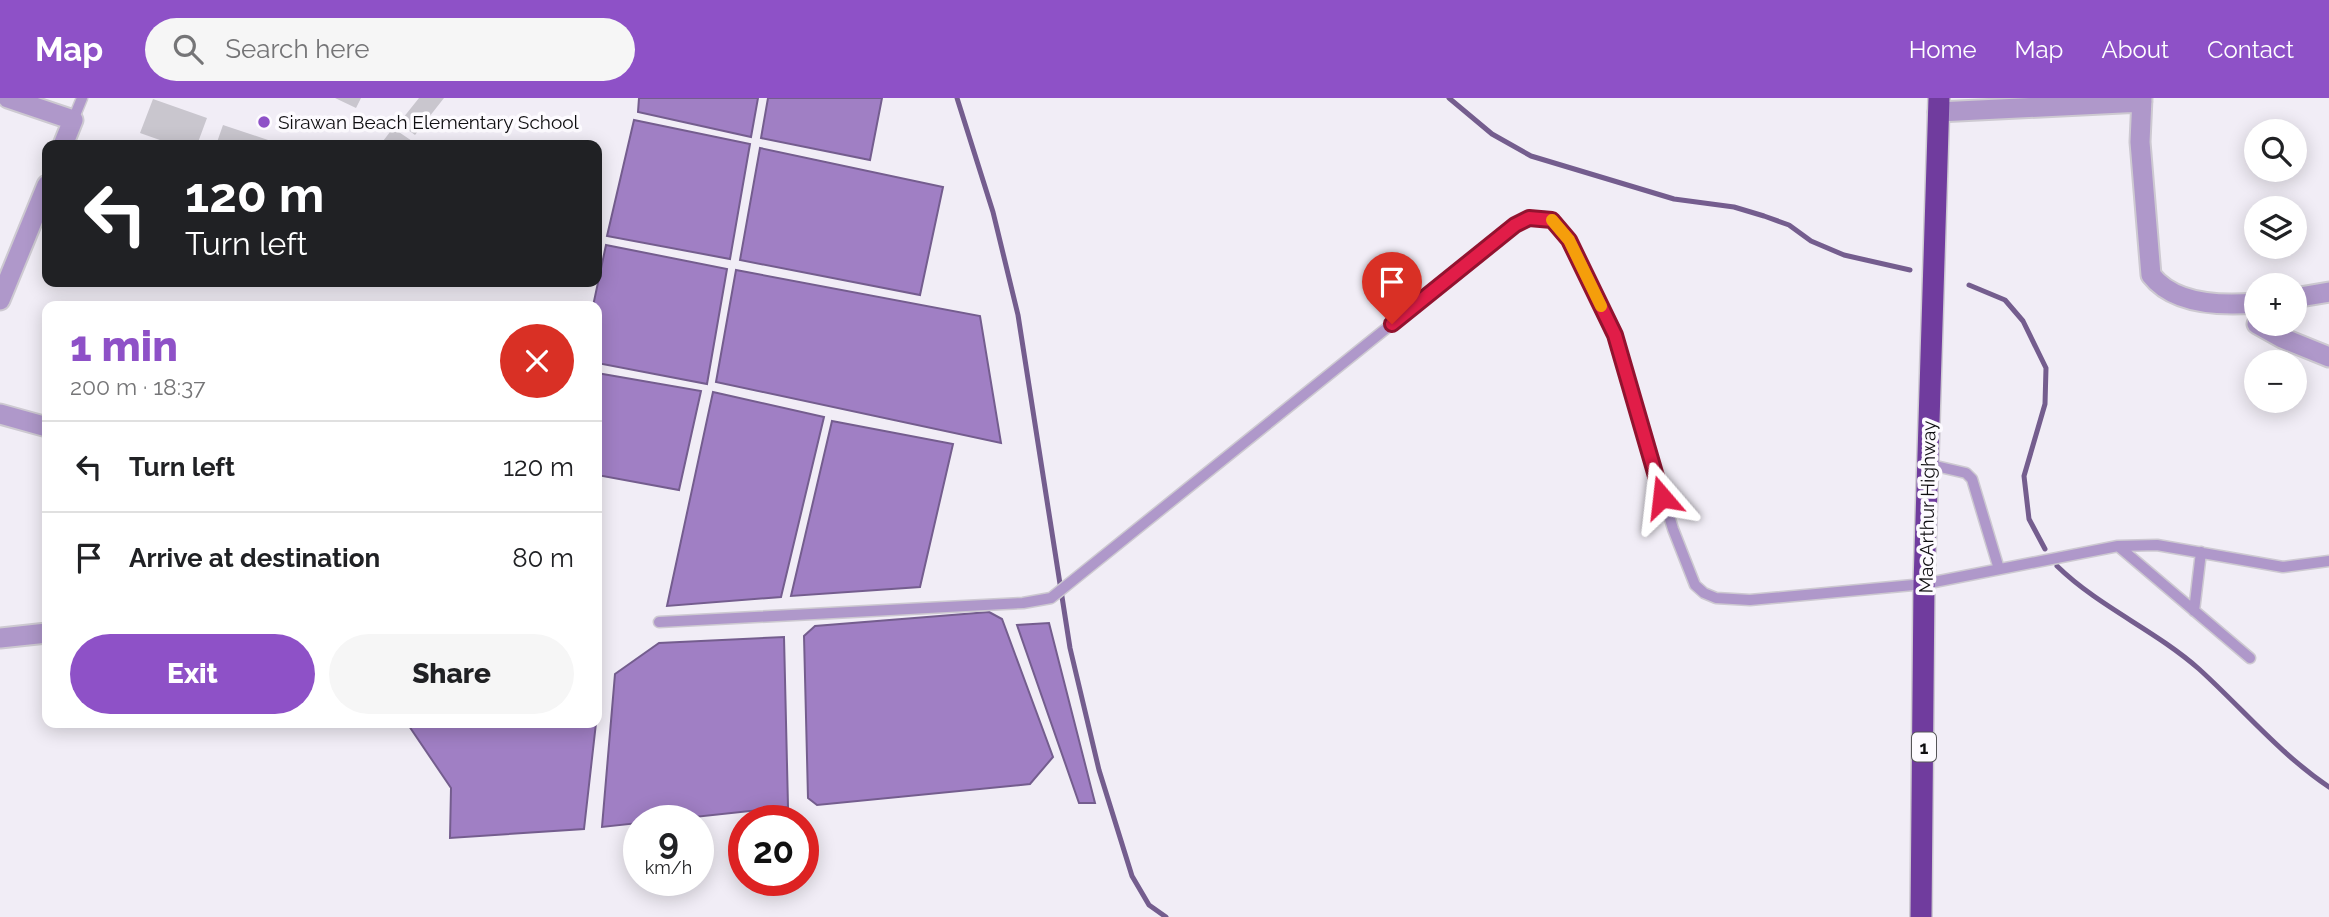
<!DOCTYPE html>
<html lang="en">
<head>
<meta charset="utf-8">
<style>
  body { margin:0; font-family:Raleway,sans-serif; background:#f6f6f6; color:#202124; height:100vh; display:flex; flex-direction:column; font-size:26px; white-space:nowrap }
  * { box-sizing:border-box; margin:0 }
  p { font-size:23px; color:#757577 }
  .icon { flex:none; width:38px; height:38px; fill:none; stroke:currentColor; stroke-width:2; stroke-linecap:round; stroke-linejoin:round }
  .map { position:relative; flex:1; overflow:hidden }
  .panel { position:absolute; left:42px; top:203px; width:560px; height:427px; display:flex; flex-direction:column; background:#fff; border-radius:14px; box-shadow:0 4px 18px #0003 }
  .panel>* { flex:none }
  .top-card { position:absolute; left:42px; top:42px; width:560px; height:147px; border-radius:14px; box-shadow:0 4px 18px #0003; background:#202124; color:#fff; overflow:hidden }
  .fabs { position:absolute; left:2244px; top:21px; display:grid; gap:14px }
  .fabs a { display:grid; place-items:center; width:63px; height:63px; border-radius:50%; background:#fff; box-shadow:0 4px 18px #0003; font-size:35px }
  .speed { position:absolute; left:623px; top:707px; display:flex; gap:14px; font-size:35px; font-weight:700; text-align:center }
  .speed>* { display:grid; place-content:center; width:91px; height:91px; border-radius:50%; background:#fff; box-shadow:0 4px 18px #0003; line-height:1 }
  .speed small { font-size:18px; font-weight:400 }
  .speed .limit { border:10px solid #d22; background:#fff; color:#111 }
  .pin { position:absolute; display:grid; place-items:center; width:60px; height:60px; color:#fff; margin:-72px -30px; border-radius:50% 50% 50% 0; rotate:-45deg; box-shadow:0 0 7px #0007 }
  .pin .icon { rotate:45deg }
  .me { position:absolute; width:77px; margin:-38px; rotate:343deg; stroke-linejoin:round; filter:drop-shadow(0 0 5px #0008) }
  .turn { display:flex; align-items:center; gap:24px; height:147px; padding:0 28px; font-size:32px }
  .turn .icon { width:91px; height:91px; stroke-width:2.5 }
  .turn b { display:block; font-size:49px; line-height:60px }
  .round { display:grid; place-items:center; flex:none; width:74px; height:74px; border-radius:37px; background:#f6f6f6 }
  .headline { display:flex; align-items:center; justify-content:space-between; height:119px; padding:0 28px }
  h1 { font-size:42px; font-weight:800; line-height:52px; color:#8e51c7 }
  .primary-button { display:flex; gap:14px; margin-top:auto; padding:14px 28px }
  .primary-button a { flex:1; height:80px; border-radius:42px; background:#8e51c7; color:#fff; font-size:28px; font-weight:800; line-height:80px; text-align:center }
  .primary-button a+a { background:#f6f6f6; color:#202124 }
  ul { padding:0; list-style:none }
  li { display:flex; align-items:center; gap:21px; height:91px; padding:0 28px; border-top:2px solid #e0e0e0 }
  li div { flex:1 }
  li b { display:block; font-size:26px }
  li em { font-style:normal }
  header { display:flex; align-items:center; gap:42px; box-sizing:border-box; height:98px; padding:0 35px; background:#8e51c7; color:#fff }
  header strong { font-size:33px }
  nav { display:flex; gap:38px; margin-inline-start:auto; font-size:24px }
  .search { width:490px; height:63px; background:#f6f6f6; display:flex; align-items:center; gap:18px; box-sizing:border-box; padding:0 24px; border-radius:38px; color:#757577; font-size:26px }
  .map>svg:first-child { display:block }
</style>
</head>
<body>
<header>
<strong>Map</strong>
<div class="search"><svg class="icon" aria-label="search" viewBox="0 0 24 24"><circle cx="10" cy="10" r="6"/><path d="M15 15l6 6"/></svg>Search here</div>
<nav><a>Home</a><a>Map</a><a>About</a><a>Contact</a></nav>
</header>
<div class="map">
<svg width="2329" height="819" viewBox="0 0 2329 819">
  <rect width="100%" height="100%" fill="#f1edf6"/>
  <path fill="#a07fc4" stroke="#745d8e" stroke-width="2" d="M639 0H758L751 39 638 14Z
    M768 0H882L870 62 761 40Z
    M634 22 750 46 730 161 607 138Z
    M760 50 943 89 920 197 740 162Z
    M606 147 727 171 707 286 597 265V208H593Z
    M736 172 980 218 1001 345 716 284Z
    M597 275 701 293 679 392 597 377Z
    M713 294 824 319 781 499 667 508Z
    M832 323 953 346 920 489 791 498Z
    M989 514 1002 521 1053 659 1030 686 817 707 808 700 804 538 815 528Z
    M1049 525 1095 705H1079L1017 527Z
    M784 539 788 709 602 729 615 576 659 545Z
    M407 625H596L584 731 450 740 451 690Z"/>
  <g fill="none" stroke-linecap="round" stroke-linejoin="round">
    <path stroke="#745d8e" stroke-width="5" d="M957 0 993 114 1018 217 1070 550 1099 672 1132 778 1149 807 1166 819
      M1449 0 1492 36 1531 58 1674 101 1734 109 1764 118 1789 127 1811 143 1844 157 1910 172
      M1969 187 2005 202 2023 223 2046 270 2045 306 2024 378 2029 421 2045 451
      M2057 468C2099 509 2155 532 2199 571 2243 611 2280 656 2329 689"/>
  </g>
  <path fill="#c9c6ce" d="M335 0H361L356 10Z
    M419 0H444L415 37 399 25Z
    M153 1 207 20 197 47H174L140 35Z
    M223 27 283 47H216Z
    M393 30 412 43 409 47H380Z"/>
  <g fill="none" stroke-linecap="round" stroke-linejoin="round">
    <g stroke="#cdc9d1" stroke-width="13">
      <path id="service" d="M73 22 82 0
        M1927 366 1966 375 1972 381 1999 471
        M2118 448 2157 447 2283 469 2329 463
        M2194 513 2201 454
        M659 524 1023 505 1051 500 1515 127 1544 119 1558 126 1569 142 1615 237 1673 431 1695 487 1704 495 1716 500 1750 502 1924 486 2118 448 2250 560"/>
    </g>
    <g stroke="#cdc9d1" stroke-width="23">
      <path id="minor" d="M8 0 73 22 63 47
        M2142 0 2140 44 2151 177C2174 207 2221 208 2256 205
        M1938 14 2142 4
        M2294 200 2329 194
        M0 202 47 87
        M2257 226 2282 240 2329 259
        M0 316 47 329
        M0 540 47 535"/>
    </g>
    <g stroke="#cdc9d1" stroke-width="24">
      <path id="trunk" d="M1921 819 1924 486 1939 0"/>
    </g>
    <use href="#service" stroke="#af98ca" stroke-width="10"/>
    <use href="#minor" stroke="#af98ca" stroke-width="19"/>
    <use href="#trunk" stroke="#703c9e" stroke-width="21"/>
  </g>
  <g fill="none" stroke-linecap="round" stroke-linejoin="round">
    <g stroke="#92132f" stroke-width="18">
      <path id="route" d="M1392 226 1515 127 1529 120 1552 122 1569 142 1615 237 1662 399"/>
    </g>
    <use href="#route" stroke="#e11d48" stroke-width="12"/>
    <path stroke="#f59e0b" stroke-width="12" d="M1552 122 1569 142 1601 208"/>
  </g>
  <circle fill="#8e51c7" stroke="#fdfbff" stroke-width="2.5" cx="264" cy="24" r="7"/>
  <g text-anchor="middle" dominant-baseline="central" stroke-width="7" stroke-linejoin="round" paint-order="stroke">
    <rect fill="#fdfbff" stroke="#565558" stroke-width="2" x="1912" y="634.5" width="24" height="29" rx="5"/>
    <g font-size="18" font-weight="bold" fill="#0f0e11">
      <text x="1924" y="649">1</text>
    </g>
    <g font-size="19" fill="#0f0e11" stroke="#fdfbff" text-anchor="start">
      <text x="278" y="24">Sirawan Beach Elementary School</text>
    </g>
    <g font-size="19" fill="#0f0e11" stroke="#fdfbff">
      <text transform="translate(1927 409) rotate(-89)">MacArthur Highway</text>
    </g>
  </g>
</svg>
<div class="fabs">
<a><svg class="icon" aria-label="search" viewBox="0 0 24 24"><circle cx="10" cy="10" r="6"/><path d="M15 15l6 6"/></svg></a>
<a><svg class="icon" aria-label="layers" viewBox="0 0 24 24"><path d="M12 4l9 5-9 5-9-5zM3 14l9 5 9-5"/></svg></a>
<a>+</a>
<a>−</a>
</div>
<div class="speed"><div>9<small>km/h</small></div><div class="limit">20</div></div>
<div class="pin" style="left:1392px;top:226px;background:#d93025"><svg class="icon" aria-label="arrive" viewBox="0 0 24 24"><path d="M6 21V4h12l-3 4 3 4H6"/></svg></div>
<svg class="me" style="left:1662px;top:399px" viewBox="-20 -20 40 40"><path d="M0-17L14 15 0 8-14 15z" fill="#e11d48" stroke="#fff" stroke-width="4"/></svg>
<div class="top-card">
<div class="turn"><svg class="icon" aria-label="left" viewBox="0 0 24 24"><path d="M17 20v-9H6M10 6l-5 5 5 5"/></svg><div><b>120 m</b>Turn left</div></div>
</div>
<section class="panel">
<div class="headline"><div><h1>1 min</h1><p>200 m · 18:37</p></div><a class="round" style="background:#d93025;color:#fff"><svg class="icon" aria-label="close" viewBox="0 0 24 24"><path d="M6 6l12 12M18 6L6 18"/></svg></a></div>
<ul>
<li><svg class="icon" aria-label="left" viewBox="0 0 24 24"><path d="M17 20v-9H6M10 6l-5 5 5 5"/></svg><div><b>Turn left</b></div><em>120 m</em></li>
<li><svg class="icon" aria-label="arrive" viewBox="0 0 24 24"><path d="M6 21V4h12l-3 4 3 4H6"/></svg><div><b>Arrive at destination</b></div><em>80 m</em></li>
</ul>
<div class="primary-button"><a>Exit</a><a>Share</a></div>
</section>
</div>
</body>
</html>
